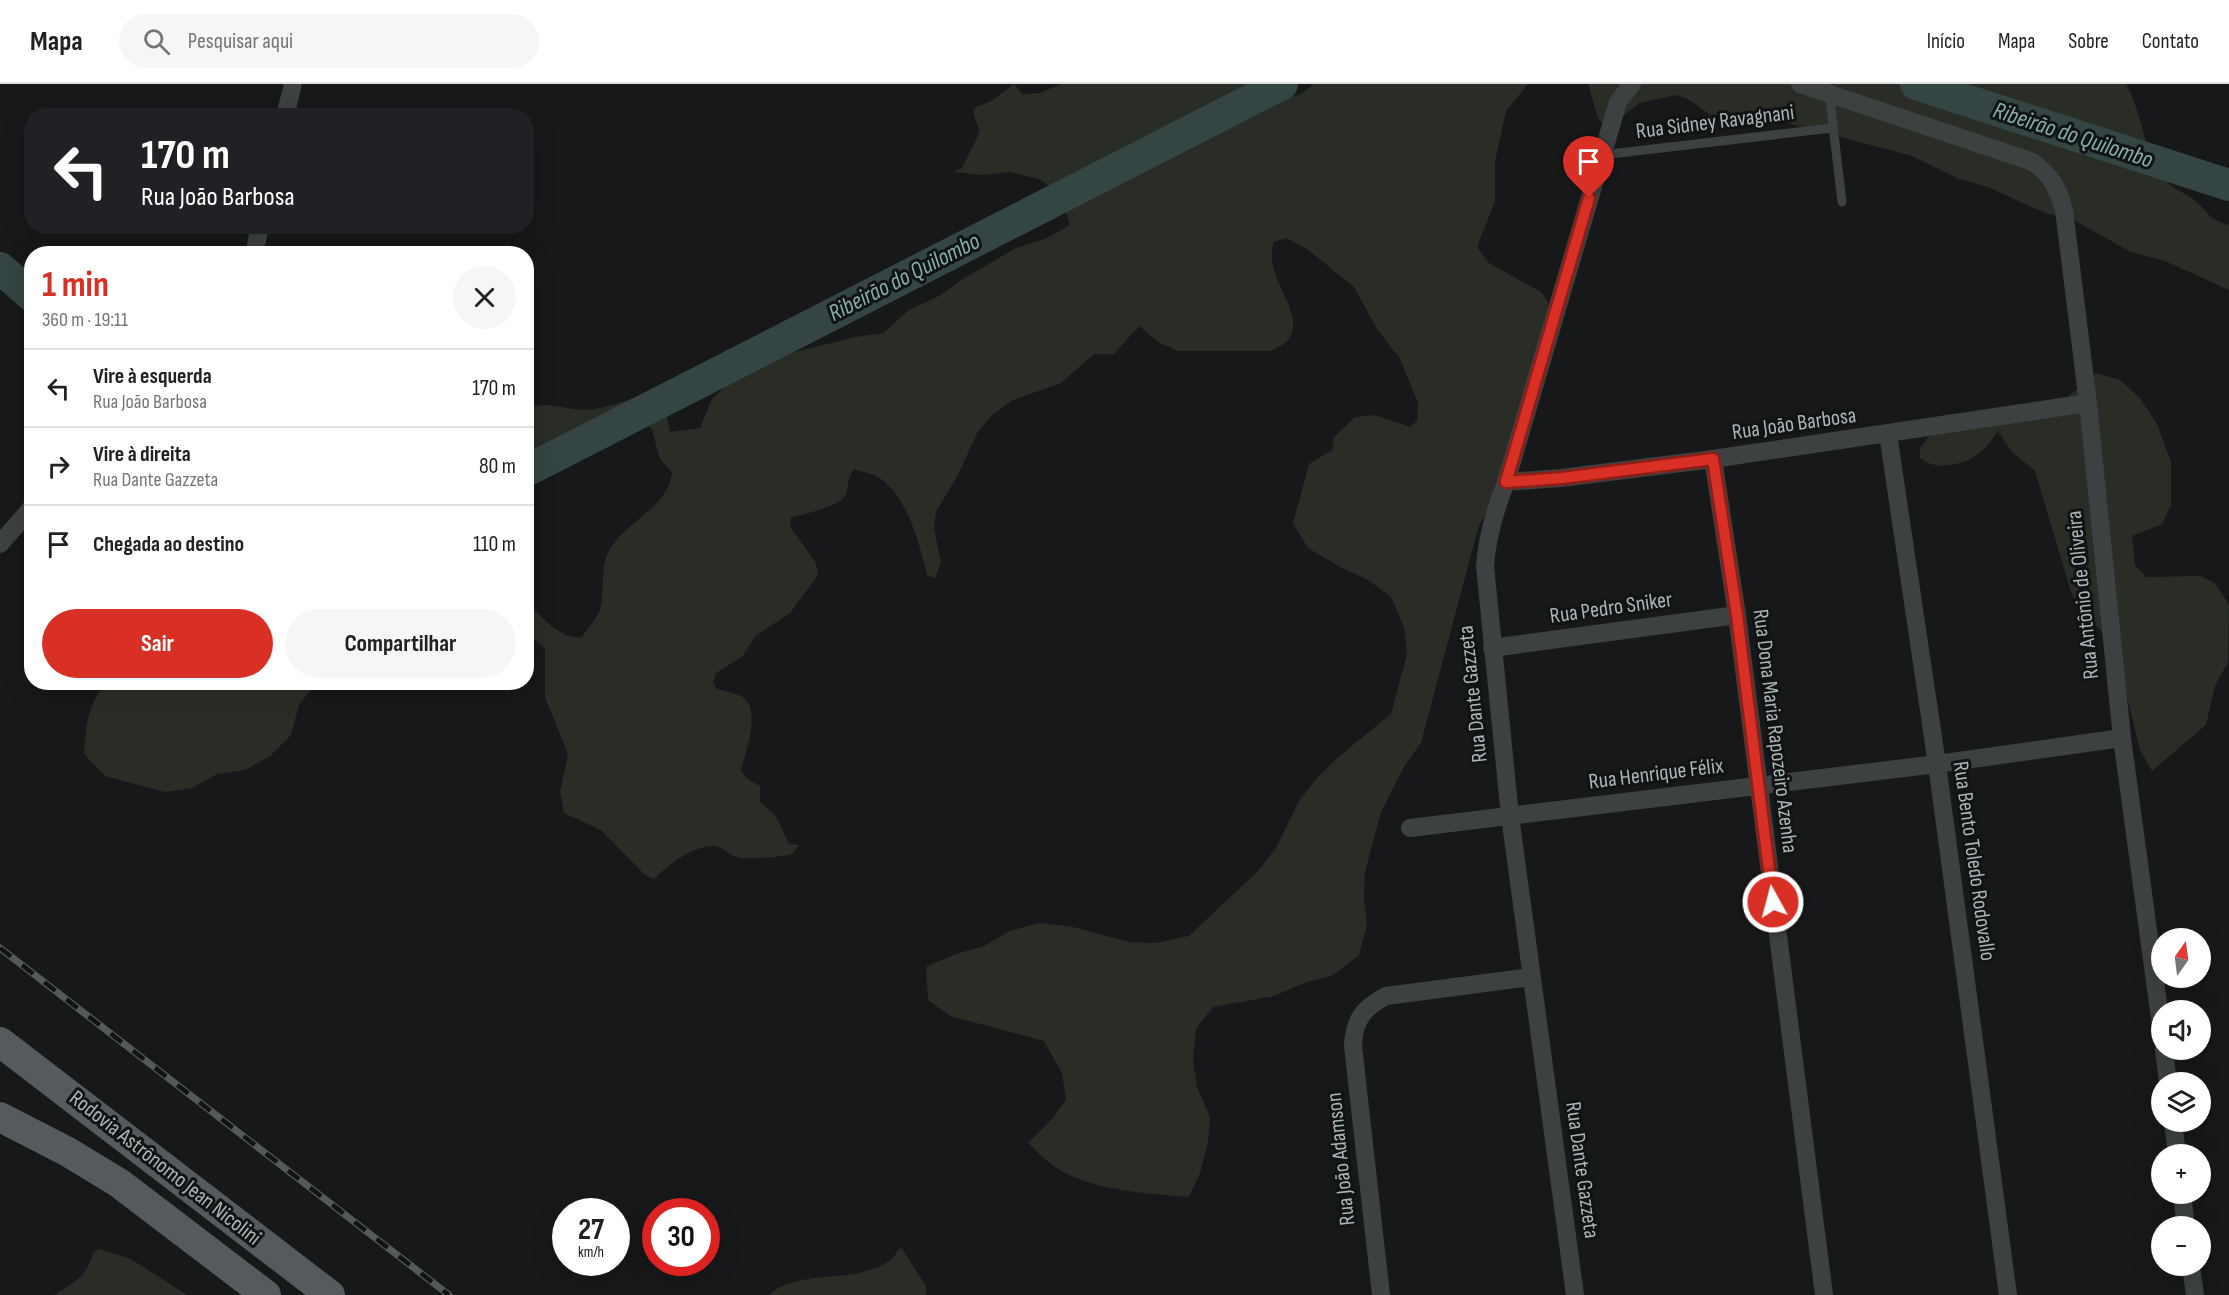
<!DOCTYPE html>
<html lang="pt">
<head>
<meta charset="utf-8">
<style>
  body { margin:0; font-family:"Sofia Sans Condensed",sans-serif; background:#f6f6f6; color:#202124; height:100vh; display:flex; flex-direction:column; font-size:22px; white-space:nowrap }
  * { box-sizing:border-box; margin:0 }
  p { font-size:20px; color:#757577 }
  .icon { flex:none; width:33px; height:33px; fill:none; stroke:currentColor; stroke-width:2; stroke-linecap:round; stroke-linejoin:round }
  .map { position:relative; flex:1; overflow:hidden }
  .sheet { position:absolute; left:24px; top:162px; width:510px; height:444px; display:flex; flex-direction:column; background:#fff; border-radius:24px; box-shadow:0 6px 24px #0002 }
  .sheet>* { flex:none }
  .banner { position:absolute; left:24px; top:24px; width:510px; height:126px; border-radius:24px; box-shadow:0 6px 24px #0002; background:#202124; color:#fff; overflow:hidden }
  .needle { width:39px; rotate:14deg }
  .tools { position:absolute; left:2151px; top:844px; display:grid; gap:12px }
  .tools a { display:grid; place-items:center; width:60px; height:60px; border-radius:50%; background:#fff; box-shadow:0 6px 24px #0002; font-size:30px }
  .speed { position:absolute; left:552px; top:1114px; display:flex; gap:12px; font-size:30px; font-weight:700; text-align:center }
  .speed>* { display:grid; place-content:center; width:78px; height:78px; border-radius:50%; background:#fff; box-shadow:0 6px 24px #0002; line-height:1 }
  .speed small { font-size:15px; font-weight:400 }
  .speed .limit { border:9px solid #d22; background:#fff; color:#111 }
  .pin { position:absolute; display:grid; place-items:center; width:51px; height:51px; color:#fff; margin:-62px -26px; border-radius:50% 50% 50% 0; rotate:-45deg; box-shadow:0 0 6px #0007 }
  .pin .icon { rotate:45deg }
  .me { position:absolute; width:66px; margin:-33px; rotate:353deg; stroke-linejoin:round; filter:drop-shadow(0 0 4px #0008) }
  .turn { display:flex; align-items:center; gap:21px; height:126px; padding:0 18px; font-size:27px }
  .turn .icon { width:78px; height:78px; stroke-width:2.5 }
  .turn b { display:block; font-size:42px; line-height:51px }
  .round { display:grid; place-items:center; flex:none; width:63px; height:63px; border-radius:32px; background:#f6f6f6 }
  .head { display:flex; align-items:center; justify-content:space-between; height:102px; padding:0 18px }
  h1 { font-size:36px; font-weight:700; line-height:45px; color:#d93025 }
  .cta { display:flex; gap:12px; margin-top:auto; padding:12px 18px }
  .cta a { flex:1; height:69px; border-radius:36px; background:#d93025; color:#fff; font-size:24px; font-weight:700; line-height:69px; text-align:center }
  .cta a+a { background:#f6f6f6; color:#202124 }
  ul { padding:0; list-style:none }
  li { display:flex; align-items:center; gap:18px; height:78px; padding:0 18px; border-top:2px solid #e0e0e0 }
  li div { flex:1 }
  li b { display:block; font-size:22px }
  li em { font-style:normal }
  header { display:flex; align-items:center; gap:36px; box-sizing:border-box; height:84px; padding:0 30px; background:#fff; border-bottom:2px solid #e0e0e0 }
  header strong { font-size:28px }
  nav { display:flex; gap:33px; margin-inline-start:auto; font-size:21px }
  .search { width:420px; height:54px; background:#f6f6f6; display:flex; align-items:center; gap:15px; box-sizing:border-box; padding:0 21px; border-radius:33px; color:#757577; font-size:22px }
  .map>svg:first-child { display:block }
</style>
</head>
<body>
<header>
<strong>Mapa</strong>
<div class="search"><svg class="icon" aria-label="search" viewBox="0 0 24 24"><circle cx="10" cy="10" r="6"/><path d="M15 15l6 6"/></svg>Pesquisar aqui</div>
<nav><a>Início</a><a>Mapa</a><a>Sobre</a><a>Contato</a></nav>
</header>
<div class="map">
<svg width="2229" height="1211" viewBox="0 0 2229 1211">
  <rect width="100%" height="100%" fill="#171819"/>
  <path fill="#292d26" d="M1014 0 1022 10 1040 9 1061 0H1255L1263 21 1301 10 1313 0H1528L1506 27 1495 77V117L1477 163 1489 179 1541 208 1548 218 1549 240 1505 404 1479 441 1421 659 1405 681 1381 728 1365 788 1364 814 1367 841 1359 871 1333 891 1304 899 1274 912 1213 923 1196 945 1193 976 1197 1003 1210 1033 1208 1059 1200 1089 1189 1113C1148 1110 1086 1106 1052 1081 1044 1075 1036 1066 1028 1059L1049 1038 1066 1016 1062 989 1044 957 950 932 928 916 926 883 956 870 984 862 1010 847 1038 839 1069 842 1129 858 1155 859 1189 852 1259 786 1276 764 1299 717 1316 695 1337 674 1391 630 1407 570 1404 543 1391 513 1368 496 1340 483 1308 464 1293 439 1309 380 1332 366 1334 353 1355 333 1375 331 1410 343 1417 337 1418 319 1400 275 1377 245 1354 203 1307 165 1286 154 1274 158C1271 168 1271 176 1274 186 1283 215 1315 253 1269 267H1178L1160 259 1139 242 1114 270H1094L1061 299 1013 316 991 332 977 349 959 389 936 428 934 444 941 479 935 494 927 491C919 459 910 421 884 397 877 391 863 388 854 385 847 394 849 403 845 412 839 423 803 430 791 434L790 442 816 479 818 491 790 529 755 552 743 572 716 589 713 599 717 605C725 608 738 609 744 614 761 628 745 669 741 687L746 694 760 702V718L776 732 789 760 799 761 793 770C780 773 747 777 734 772 727 769 721 762 713 762 694 761 667 782 654 795L645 791 601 746 564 729 560 708 568 670 545 613V565L527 548 526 518C540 530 562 558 582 553 587 545 597 535 600 525 606 505 598 480 612 462 629 436 669 422 672 388L660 375 652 346 647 340C603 350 562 368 527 394L526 325C549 316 560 325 583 326 601 327 643 311 660 303L670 348 700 344 712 315 733 295 758 280 794 268 856 253 883 249 909 226 939 212 966 193 1016 164 1045 155 1070 141 1062 112 1039 95 1010 88 982 91 954 88 962 84 980 47 973 29 976 23 991 17Z
    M1588 0H2126C2143 30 2143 68 2165 96 2171 104 2183 108 2192 114 2208 127 2207 135 2229 141V206L2165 177 2131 168 2075 137 2045 129 1988 103 1959 95 1912 72 1761 32 1756 41 1739 42 1719 37 1688 15 1677 11 1639 19 1618 36 1602 39 1598 34Z
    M2096 289 2120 296 2140 314 2157 340 2171 378V421L2162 440 2132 452 2135 481 2146 493 2200 492 2215 499 2229 521 2228 578 2215 602 2206 641 2152 687 2140 666 2123 596 2105 551 2079 523 2071 508 2035 387 2011 367 1998 347C1993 354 1989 361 1983 366 1968 381 1936 388 1920 374V364L1933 347 2056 323Z
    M106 598H316V599L299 621 291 651 270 672 245 686 217 690 192 704 165 708 105 692 84 670C86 641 87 623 106 598Z
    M901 1163 926 1202V1211H768C802 1183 852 1202 889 1177 894 1174 897 1167 901 1163Z
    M100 1165 131 1175 187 1211H54C77 1197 86 1193 94 1167Z"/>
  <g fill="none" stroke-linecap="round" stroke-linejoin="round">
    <path stroke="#354543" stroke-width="32" d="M1916 0 2229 101
      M0 184 32 212
      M526 387 1282 0"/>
    <path stroke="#3d4142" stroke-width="9" d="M1829 8 1842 118
      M1602 71 1832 44"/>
    <path stroke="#3d4142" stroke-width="18" d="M1800 0 2033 78C2052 93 2057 102 2064 126L2088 319 2122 654 2162 949
      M285 32 293 0
      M254 170 260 142
      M1888 350 1937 680 2008 1211
      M1713 375 1737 531 1824 1211
      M1506 398 1561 394 1713 375 2088 319
      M0 460 32 423
      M1492 564 1737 531
      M1410 744 1937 680 2122 654
      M2164 966 2168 999
      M2173 1038 2177 1071
      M2182 1110 2186 1143
      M2191 1182 2195 1211
      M1381 1211 1353 962C1354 936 1363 924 1386 912L1531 893
      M1575 1211 1510 732 1485 482C1487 452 1495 426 1506 398L1618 18 1632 0"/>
    <path stroke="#555a5c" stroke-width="30" d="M0 958 330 1211
      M0 1033 68 1068 119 1099 266 1211"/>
    <g stroke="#54595a" stroke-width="7">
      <path id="rail" d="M0 864 449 1211"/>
    </g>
    <use href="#rail" stroke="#121314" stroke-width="4.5" stroke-dasharray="14" stroke-linecap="butt"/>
  </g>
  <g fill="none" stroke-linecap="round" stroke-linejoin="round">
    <g stroke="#8d1f18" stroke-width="15">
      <path id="route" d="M1589 114 1506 398 1562 394 1713 375 1737 531 1773 818"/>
    </g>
    <use href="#route" stroke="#d93025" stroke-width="10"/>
  </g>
  <g text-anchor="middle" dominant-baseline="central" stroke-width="6" stroke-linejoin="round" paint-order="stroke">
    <g font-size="22" fill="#abb6b7" stroke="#121314">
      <text transform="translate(1715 38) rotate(-7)">Rua Sidney Ravagnani</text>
      <text transform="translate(1794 340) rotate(-8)">Rua João Barbosa</text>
      <text transform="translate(2083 511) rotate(-96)">Rua Antônio de Oliveira</text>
      <text transform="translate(1611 524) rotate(-8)">Rua Pedro Sniker</text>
      <text transform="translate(1473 610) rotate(-96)">Rua Dante Gazzeta</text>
      <text transform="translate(1775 647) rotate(83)">Rua Dona Maria Rapozeiro Azenha</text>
      <text transform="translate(1656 690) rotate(-7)">Rua Henrique Félix</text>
      <text transform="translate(1974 777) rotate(82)">Rua Bento Toledo Rodovallo</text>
      <text transform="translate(1341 1075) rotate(-96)">Rua João Adamson</text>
      <text transform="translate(165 1084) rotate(38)">Rodovia Astrônomo Jean Nicolini</text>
      <text transform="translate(1582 1086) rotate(82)">Rua Dante Gazzeta</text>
    </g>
    <g font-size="24" font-style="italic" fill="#85afab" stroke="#121314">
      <text transform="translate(2073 51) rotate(18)">Ribeirão do Quilombo</text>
      <text transform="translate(904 193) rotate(-27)">Ribeirão do Quilombo</text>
    </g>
  </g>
</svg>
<div class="tools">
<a><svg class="needle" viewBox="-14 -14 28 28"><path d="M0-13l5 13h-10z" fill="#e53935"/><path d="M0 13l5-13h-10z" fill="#757577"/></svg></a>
<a><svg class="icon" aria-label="sound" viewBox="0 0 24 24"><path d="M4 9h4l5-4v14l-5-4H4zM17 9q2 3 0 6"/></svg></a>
<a><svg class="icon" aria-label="layers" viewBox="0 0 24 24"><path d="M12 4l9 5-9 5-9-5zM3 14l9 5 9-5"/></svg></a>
<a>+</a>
<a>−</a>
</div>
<div class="speed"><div>27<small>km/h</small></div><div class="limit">30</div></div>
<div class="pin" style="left:1589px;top:114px;background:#d93025"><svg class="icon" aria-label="arrive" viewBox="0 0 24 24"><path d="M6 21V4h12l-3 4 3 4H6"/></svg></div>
<svg class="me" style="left:1773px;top:818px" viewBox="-20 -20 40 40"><circle r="17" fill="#d93025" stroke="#fff" stroke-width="3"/><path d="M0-11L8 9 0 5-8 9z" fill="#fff"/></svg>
<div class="banner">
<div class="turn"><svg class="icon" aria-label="left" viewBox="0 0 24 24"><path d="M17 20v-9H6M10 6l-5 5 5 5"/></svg><div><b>170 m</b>Rua João Barbosa</div></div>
</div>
<section class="sheet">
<div class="head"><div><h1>1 min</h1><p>360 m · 19:11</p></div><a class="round"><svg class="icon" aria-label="close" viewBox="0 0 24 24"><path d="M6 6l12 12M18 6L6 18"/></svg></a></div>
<ul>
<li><svg class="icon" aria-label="left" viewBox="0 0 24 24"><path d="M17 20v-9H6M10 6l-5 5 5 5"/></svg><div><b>Vire à esquerda</b><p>Rua João Barbosa</p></div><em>170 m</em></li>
<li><svg class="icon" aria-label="right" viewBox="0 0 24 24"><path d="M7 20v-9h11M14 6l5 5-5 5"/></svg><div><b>Vire à direita</b><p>Rua Dante Gazzeta</p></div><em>80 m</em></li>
<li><svg class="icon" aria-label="arrive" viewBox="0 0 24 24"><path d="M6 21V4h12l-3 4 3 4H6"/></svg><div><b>Chegada ao destino</b></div><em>110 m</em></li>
</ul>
<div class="cta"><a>Sair</a><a>Compartilhar</a></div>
</section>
</div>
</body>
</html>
